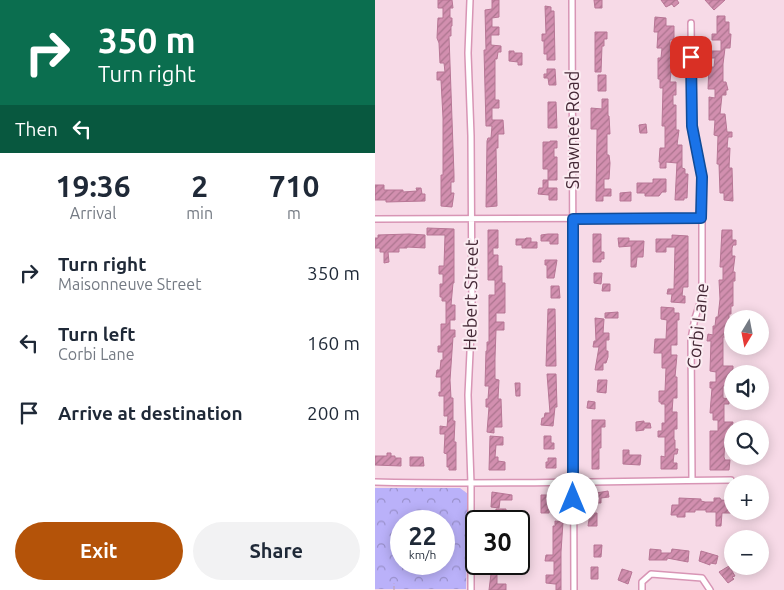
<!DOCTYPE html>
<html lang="en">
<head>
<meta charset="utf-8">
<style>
  body { margin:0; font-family:Ubuntu,sans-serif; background:#f2f2f3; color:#1f2937; height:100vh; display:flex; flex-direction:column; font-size:19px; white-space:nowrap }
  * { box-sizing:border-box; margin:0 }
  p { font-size:16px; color:#747a83 }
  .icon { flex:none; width:28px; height:28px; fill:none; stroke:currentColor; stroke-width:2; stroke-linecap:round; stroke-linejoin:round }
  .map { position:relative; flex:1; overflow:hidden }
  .side { display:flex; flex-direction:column; background:#fff; width:375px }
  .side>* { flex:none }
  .guide { background:#0b6e4f; color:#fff; overflow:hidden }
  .needle { width:32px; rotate:190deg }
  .controls { position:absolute; left:349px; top:310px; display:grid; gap:10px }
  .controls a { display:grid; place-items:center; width:45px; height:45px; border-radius:50%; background:#fff; box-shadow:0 2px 12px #0003; font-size:25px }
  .speed { position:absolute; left:15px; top:510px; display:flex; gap:10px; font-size:25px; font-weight:700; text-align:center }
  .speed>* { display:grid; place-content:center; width:65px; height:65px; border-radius:50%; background:#fff; box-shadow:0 2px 12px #0003; line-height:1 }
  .speed small { font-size:12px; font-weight:400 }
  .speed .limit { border:2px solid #111; border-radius:8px; background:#fff; color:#111 }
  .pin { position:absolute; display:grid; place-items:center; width:42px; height:42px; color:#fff; margin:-21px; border-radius:10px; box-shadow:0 2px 8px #0006 }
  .me { position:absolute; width:55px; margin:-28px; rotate:0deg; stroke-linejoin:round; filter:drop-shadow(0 0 4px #0008) }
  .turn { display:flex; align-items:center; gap:18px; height:105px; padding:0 15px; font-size:22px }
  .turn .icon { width:65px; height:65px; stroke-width:2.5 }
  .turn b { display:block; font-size:35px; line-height:42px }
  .then { display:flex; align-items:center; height:48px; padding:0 15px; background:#0003; gap:10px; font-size:19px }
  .eta { display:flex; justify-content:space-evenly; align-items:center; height:85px; text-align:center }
  .eta b { font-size:30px; font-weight:700; line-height:35px }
  .action { display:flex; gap:10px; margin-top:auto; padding:10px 15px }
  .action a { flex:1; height:58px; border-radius:30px; background:#b45309; color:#fff; font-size:20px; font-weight:700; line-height:58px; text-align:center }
  .action a+a { background:#f2f2f3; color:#1f2937 }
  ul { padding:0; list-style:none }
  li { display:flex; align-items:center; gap:15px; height:70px; padding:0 15px }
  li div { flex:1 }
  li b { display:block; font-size:19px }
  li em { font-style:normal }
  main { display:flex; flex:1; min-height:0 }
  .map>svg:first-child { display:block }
</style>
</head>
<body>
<main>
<section class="side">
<div class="guide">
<div class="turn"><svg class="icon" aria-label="right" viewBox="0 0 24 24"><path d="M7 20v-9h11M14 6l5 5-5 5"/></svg><div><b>350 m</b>Turn right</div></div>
<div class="then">Then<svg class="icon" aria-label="left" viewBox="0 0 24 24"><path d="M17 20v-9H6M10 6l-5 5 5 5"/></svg></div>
</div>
<div class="eta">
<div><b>19:36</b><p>Arrival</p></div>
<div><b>2</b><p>min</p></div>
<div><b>710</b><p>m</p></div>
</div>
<ul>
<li><svg class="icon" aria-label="right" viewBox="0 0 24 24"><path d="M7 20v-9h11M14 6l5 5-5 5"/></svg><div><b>Turn right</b><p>Maisonneuve Street</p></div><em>350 m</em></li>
<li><svg class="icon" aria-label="left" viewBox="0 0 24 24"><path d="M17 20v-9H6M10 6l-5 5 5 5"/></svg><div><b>Turn left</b><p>Corbi Lane</p></div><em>160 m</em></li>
<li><svg class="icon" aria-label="arrive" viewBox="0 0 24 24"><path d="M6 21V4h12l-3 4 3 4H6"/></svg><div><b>Arrive at destination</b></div><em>200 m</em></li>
</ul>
<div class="action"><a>Exit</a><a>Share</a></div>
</section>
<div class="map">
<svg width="409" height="590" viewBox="0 0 409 590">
  <defs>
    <pattern id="park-crowns" width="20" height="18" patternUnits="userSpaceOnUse" patternTransform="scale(1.25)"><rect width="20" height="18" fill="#bab1f9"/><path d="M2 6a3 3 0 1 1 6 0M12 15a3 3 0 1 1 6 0" fill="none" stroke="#9990ca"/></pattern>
    <pattern id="building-hatch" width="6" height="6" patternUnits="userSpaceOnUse" patternTransform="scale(1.25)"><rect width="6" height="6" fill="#d28faf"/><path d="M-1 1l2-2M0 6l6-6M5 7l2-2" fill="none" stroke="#ac758f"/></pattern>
  </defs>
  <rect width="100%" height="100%" fill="#f7dae7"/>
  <path fill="url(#park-crowns)" fill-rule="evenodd" d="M0 488H85L93 494 91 589H0ZM26 521H69V564H26Z"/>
  <path fill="url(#building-hatch)" stroke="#b77695" d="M63 0H77L78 8H75V18H77V26H76V36H74L79 175V182H76V193H79L77 207 66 206V175H68V118L66 80H62V72H70L69 63H65L64 43 62 38 63 18H68V8H63Z
    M117 0H124V17L117 18V27H124V35H116V45L126 46V52H123L122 59H120V100H124V108H117V120H128L129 134H123V148H121L122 206 111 207 112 141 113 138H116L117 126H111L109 50H111L110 10 117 9Z
    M219 0H227V8H220Z
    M286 0H302L304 3 299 7 297 4 291 7Z
    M330 0H350L339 10Z
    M170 6 176 7V11H179L180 60H172V54H169V41H167V34H171Z
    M342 16H350V22H354V34H356L355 48H350L348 64V82H351L353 90H351V95H347L345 114H350L352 132H357V137H353L352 148H355L354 168H357L358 201 349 200V193H345L344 164H342L343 136 339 135 340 120H334V97L340 98V89H333L334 67H339L340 58H334V51H346V40H337V34H342Z
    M280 17 291 18V26H299V40H295V51H301V56H299V66H302L301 73 296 72 295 82H301V95H298V105H301V130H304L302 145H307V168L310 169V174H313L312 198H309V200H300L302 163 291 162V168H285V162H284L285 148H290V126H287L288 88H285V79H283V58H286L287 48H282L283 32H279Z
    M220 32H232V39H229V46H227L226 72H220Z
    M134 51H139V53H147V65H143V62L134 61Z
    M172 69H180L181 85H174L173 78H169V74H172Z
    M223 75H231V91H223Z
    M227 99H233V116H234L235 134H232V155H234L235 163 234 179H229V189H236V196H228V201H221L222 134V129H216V108L227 109Z
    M173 102H181L182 128H173Z
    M271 124 272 133H265L264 125Z
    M175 141H182V148H179V157H182V180H173V169H168V142H175Z
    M278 179H291V192H287L284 196H270V193H262V183H278Z
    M168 180H173V188H182V200H174V195L163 194 164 188H168Z
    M0 185H9V190H28V192L42 191 41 188H46L47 194H50V201L11 202V200H0Z
    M256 192V201H245V193Z
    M52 228 79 229V283H78L76 305H80V320H75V330H80V337H78L75 380 76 398H78V421H80L79 442H81V470H74V467H72V454L69 453 70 434H65V426L72 427 73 416H69V396H64V392H66V377H61L62 370H65L66 360H68V352H63V346H66V324H71V301H67V297H65V284H68V274H64V266H69L70 235H52Z
    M113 230H123V248H118V255H123V266H127V283H130V313H121V322H129V330H121L120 358V379L124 380 123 399H126L127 427H119V433L112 432 114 407H111V399H113L114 386H110L111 351H112V342H114V295H120V280H113Z
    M347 230H357V240H361V245H358L357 248V256H360L358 272H360V281H358V306H356V314H354V326H357V332H350V337H348V366H358V378H351V386H348V398L354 399V404H349V422H358L356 438 350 437 349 457 350 460H355L354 470H335V431H343V420H338V413H335L337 388H335V382H341V372L335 371 336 341H332L333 334 338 335V326H340L341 317H343L345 299 344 280H348V267H345Z
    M34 234 50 235V248L32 247V248H24V252H13L14 262 9 263V252H5V248H0V238H3V235Z
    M173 234H183V244H175V241H166V235Z
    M218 234H226V252H229V259H226V262H218Z
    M297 235 313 236V287H308L307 296H310V303L296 302 297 294H292L293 289H299L300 247H291V252H281V239H297Z
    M151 238H156V242H162V248H147V245H141V239H150Z
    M243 238H254V241H269L268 257H262L261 267H256V246L244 247Z
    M170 260H182L179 278H172V265H170Z
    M219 273H227L226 284 219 283Z
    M228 284H235V291H227Z
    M176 286H184L185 298H176Z
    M286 307 299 308V313H304V320H302V345H296V355H302L300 377H302V398H298L297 412H302V429H299V440H300V449H303L302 454H299L298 463H302V469H286V456L290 457V437H283V431H287V423H290V404H286V402H284V391H290L291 368H287V353H279L280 339H291L292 320 286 319Z
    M173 309H180L181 366H171Z
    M243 312V318H230V313Z
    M220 318 229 319 228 333H234V340H231V351H233V357L231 363H228V370H220L224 347H218L219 341H221Z
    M172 374H181L182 407H180L178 426 166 425 167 418H169L170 413H175Z
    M223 380H232L231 393 222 392Z
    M140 383H145V396H141Z
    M213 401 220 402V409L212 408Z
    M217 420H230V427H226V448H224V469H217Z
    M269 421V423H275L276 428H269V430L261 431V422Z
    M115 436 128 437V445H121L120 457H123V461L130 462V470H114Z
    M169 436H176V443H179V449H169Z
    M248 450H254V455H266L265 465 248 464Z
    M12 453H16V456H20V458H26V466L0 465V456H12Z
    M35 457H48L49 466H35Z
    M173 458H181V468H171V462H173Z
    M233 491 234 497 226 498V503H221V493Z
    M117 492 137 495V500H125L124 508 116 507Z
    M166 495H176L174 513H166Z
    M304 498 326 499V501L330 502H339V498H345L346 500 358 501V513H347L346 526H341V512H331V510H320V512H310V517H302V515H296L297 505H304Z
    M121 509H131V521H120Z
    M215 513H222V526H213Z
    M180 521 188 522 186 552V590H181V584H180L171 583V575H179V561H170L171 555H178V526H180Z
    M219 545H227L226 557H219Z
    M275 549 286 550V553H296L297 549 314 551 313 562 292 558V560H274Z
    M326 551 343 556 341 564 335 563V565L324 561Z
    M114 566H128V574H122V584H131V590H114L116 574 114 573Z
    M354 566 360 576 357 577 359 579 353 583 344 572Z
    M216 567H223V579H216Z
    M247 569 257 572 253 584 243 580Z"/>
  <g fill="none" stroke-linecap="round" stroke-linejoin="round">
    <g stroke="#d895b5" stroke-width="8">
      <path id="minor" d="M95 0 93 53 96 136 97 309 93 395 96 484V590
        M197 0 199 590
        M316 23 317 126 327 177V297L320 318 316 339 317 480
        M0 219 326 218
        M0 482C119 485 237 481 356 480
        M267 590V582L276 574 327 578 335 590"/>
    </g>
    <path stroke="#bc9fac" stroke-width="1" stroke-dasharray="4 2.5" stroke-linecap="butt" d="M19 590V583"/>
    <use href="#minor" stroke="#fff" stroke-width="5"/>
  </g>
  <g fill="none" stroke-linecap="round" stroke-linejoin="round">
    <g stroke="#114b97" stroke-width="12">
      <path id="route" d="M198 499V219L326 218 327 177 317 126 316 57"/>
    </g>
    <use href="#route" stroke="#1a73e8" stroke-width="9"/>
  </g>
  <g text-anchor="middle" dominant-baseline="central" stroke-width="4" stroke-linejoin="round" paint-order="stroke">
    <g font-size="18" fill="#452936" stroke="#fbecf2">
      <text transform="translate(197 130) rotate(-90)">Shawnee Road</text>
      <text transform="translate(95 295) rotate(-89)">Hebert Street</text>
      <text transform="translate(322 326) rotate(-84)">Corbi Lane</text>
    </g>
  </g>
</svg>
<div class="controls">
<a><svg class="needle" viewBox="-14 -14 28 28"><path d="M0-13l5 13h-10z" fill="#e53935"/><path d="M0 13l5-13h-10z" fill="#747a83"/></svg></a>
<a><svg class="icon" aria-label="sound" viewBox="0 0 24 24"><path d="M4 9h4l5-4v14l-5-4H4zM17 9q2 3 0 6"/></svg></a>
<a><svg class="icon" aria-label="search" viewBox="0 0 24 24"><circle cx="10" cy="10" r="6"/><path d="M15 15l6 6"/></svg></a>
<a>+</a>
<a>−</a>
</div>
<div class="speed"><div>22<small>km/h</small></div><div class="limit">30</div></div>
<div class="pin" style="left:316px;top:57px;background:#d93025"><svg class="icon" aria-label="arrive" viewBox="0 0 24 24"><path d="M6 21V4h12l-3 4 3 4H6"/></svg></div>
<svg class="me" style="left:198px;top:499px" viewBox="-20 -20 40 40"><circle r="19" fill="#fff"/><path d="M0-13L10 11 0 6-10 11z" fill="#1a73e8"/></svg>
</div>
</main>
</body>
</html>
